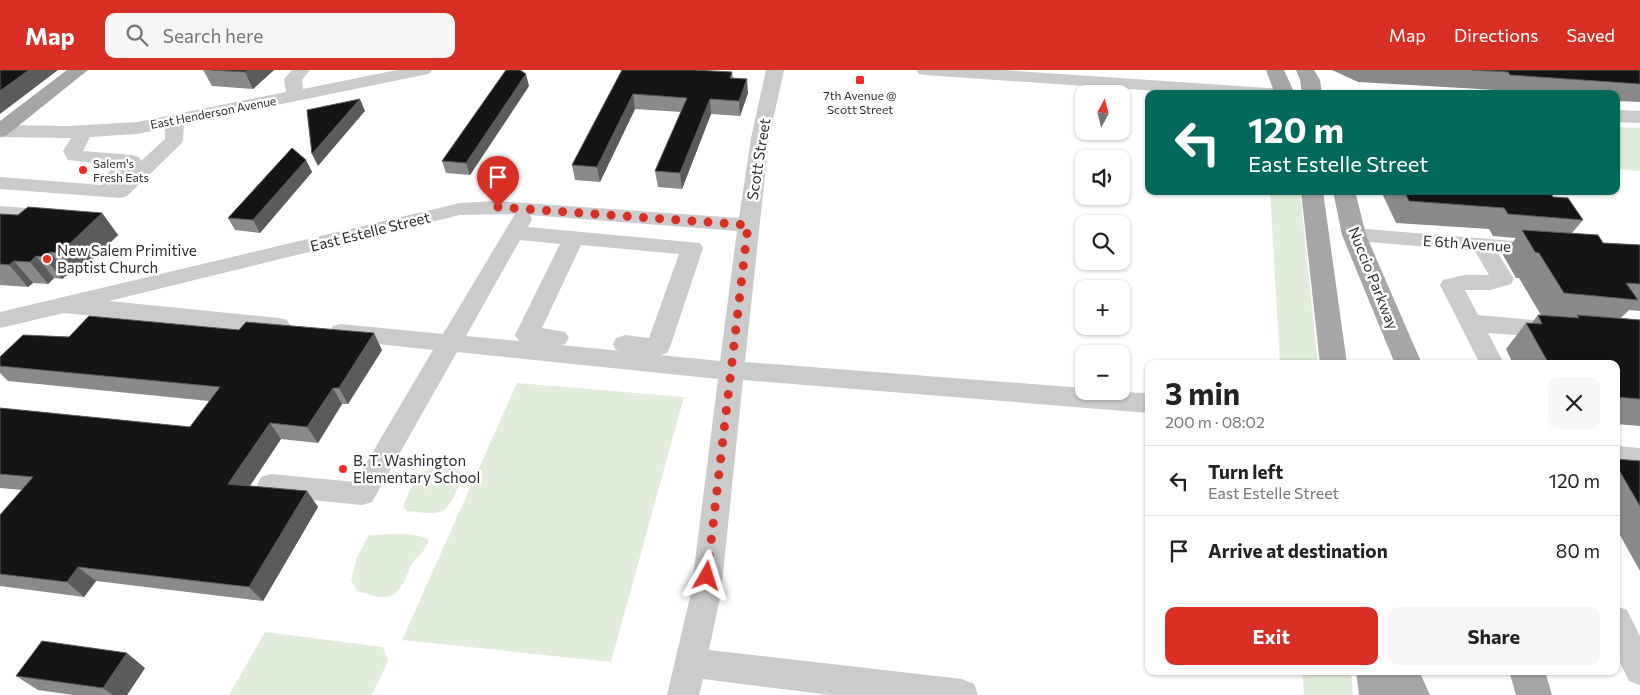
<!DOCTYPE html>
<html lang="en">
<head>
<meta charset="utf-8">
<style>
  body { margin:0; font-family:Commissioner,sans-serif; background:#f6f6f6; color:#222; height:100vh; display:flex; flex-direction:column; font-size:19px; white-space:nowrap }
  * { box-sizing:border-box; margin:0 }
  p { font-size:16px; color:#767676 }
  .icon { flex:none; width:28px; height:28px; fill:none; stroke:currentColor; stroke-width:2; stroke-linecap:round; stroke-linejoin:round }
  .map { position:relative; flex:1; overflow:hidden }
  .panel { position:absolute; left:1145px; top:290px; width:475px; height:315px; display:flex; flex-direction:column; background:#fff; border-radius:10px; box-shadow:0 1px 4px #0004 }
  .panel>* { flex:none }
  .hud { position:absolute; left:1145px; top:20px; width:475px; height:105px; border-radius:10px; box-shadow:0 1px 4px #0004; background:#00695c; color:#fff; overflow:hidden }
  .needle { width:32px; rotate:7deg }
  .buttons { position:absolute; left:1075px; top:15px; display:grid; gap:10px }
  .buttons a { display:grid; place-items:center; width:55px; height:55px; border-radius:10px; background:#fff; box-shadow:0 1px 4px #0004; font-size:25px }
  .pin { position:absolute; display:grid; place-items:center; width:42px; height:42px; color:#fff; margin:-51px -21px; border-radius:50% 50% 50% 0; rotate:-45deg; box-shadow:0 0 5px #0007 }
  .pin .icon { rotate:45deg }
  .me { position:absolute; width:55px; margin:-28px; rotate:6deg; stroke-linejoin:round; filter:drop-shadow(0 0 4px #0008) }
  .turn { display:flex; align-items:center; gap:18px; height:105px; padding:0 20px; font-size:22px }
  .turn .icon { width:65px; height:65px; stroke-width:2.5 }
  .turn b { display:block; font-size:35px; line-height:42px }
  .round { display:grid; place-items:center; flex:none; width:52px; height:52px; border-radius:10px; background:#f6f6f6 }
  .headline { display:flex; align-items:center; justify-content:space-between; height:85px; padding:0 20px }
  h1 { font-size:30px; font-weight:700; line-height:38px }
  .button { display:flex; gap:10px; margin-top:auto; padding:10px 20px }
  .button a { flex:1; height:58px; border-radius:10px; background:#d93025; color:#fff; font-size:20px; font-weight:700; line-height:58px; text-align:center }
  .button a+a { background:#f6f6f6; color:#222 }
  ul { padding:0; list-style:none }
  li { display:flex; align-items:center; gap:15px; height:70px; padding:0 20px; border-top:1px solid #e0e0e0 }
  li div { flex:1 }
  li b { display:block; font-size:19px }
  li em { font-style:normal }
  header { display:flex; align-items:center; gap:30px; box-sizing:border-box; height:70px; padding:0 25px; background:#d93025; color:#fff }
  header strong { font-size:24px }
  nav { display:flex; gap:28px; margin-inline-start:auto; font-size:18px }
  .search { width:350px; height:45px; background:#f6f6f6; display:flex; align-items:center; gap:12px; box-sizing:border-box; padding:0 18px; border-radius:10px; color:#767676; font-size:19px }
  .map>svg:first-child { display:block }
</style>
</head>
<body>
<header>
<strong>Map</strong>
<div class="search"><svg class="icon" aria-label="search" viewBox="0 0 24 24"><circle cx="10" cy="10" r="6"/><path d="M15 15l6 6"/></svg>Search here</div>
<nav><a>Map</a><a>Directions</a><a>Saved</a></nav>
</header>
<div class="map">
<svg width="1640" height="625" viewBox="0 0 1640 625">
  <rect width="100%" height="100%" fill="#fff"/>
  <path fill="#e2ecda" d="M1616 57 1640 58V101L1616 99Z
    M1270 121H1300L1318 294H1280Z
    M517 313 684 327 611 592 402 570Z
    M439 393C452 395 458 396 463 407 444 445 450 446 407 441L403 436 417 405Z
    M369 465C384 465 416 461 429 470 426 480 420 484 414 491 410 496 408 504 405 509 394 534 380 528 357 521L351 510 357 487Z
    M265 562 383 577 388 591 372 625H229Z
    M1302 601H1351L1353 625H1304Z"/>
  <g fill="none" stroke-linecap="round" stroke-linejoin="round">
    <path fill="#cbcbcb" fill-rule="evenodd" d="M292 0H310L302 10 303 19 397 0H432L429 4 423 5 184 54 183 70 181 74 127 126 120 128 0 119V107L102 115 100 111 116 95 68 90 63 81 71 68 0 67V55L68 56 137 52 286 22 284 9ZM165 58V69L141 91 139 87 132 85 83 81 90 67 137 64Z
      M766 0H784L769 68 745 292 1084 318V321L1149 323V343L743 310 721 523 709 580 962 609 974 614 978 625H831L703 609 699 625H667L691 523 718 309 457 282 372 432 362 435 271 426 261 423 257 415 261 407 271 404 355 412 433 280 341 270 333 268 329 262 333 256 341 254 443 264 515 144 460 145 109 231 279 248 287 250 291 256 287 262 279 264 64 243 0 258V242L460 133 497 131 739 148 751 68ZM530 145 737 161 720 291 660 285 667 283 670 277 703 178 700 173 528 157 532 149ZM520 170 560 174 515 265 519 271 466 266ZM581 175 679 184 649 268 625 265 616 268 613 274 616 280 620 281 561 275 565 274 569 268 565 262 542 258Z
      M916 0H1003L1284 19 1290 20 1293 24H1201L925 5 919 4Z
      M1616 40 1640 41V53L1616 52Z
      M0 136 53 140 60 141 63 146 60 151 53 152 0 148Z
      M1354 158 1551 174 1554 179 1551 184 1543 186 1498 183 1514 209 1511 214 1490 220H1465L1478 245 1556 252 1564 254 1568 260 1564 266 1556 268 1488 263 1504 294H1480L1440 215 1443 210 1464 205H1489L1475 181 1346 170 1343 165 1346 160Z
      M1616 376 1640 378V400L1616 398Z
      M1616 536 1627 540 1640 566V615L1629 611 1616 584Z"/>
    <path fill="#a6a6a6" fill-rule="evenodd" d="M67 0H88L7 65 0 67V51Z
      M1266 0H1284L1295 24H1275Z
      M1296 0H1314L1320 10 1322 24H1302L1300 10Z
      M1301 121H1323L1347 294H1320Z
      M1333 121H1355L1366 165 1422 294H1395L1342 165Z
      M1356 601H1419L1430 625H1359Z
      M1509 601H1545L1552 625H1516Z"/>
  </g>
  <path fill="#8a8a8a" d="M203 0H274L253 19 212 16Z
    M622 0 732 2 733 8 748 23 740 46 711 44 682 119 658 117 655 101 681 42 635 39 600 112 575 110 572 95Z
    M1332 0H1640V32L1616 31V24H1511L1499 23 1497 20 1358 12Z
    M529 16 470 105 446 103 442 91Z
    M306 90 312 102 260 163 235 160 228 148Z
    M1381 121H1549L1553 127 1583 150 1572 163 1603 173 1640 175V241L1629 240 1621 248 1640 250V356L1616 354V294H1513L1506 279 1526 253 1531 254 1538 245H1541L1519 208H1516L1503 185 1516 168 1493 166 1489 159 1396 153Z
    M102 143 118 165 77 205 68 204 62 209 54 208 48 214 33 213 28 217 0 215V144L18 145Z
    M69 267 382 280 348 334H342L318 373 281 369 250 416 307 421 318 437 263 531 96 511 84 527 0 516V445L22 420 0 418V338L190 357 209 331 8 311 0 303V287Z
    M1616 389 1640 391V501L1616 458Z
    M145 598 127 625H73L38 620 16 606Z"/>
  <path fill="#5b5b5b" d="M29 0H58L0 44V21Z
    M247 0H274L253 19 245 2Z
    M526 4 529 16 470 105 466 93Z
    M747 9 748 23 740 46 739 31Z
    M633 24 635 39 600 112 597 97Z
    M360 29 365 41 318 96 312 84Z
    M710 29 711 44 682 119 680 103Z
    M306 90 312 102 260 163 253 150Z
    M102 143 118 165 77 205 60 183Z
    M50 182 68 204 62 209 44 187Z
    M36 186 54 208 48 214 30 192Z
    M14 191 33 213 28 217 9 195Z
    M374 263 382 280 348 334 339 318Z
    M333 318 342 334 318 373 307 357Z
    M270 353 281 369 241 429 228 414Z
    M307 421 318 437 263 531 249 517Z
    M78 497 96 511 84 527 67 512Z
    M127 583 145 598 127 625H113L103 618Z"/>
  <path fill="#151515" stroke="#5b5b5b" d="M0 0H29L0 21Z
    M211 0H247L245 2Z
    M506 0H520L526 4 466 93 442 91Z
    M622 0H693L732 2 730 8 747 9 739 31 710 29 680 103 655 101 687 28 633 24 597 97 572 95Z
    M1472 0H1640V14L1510 5 1508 2Z
    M360 29 312 84 307 40Z
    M292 78 306 90 253 150 228 148Z
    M1404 121H1549L1553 127 1568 128 1583 150 1508 144 1504 138 1409 131Z
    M28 137 102 143 60 183 50 182 44 187 36 186 30 192 14 191 9 195 0 194V144L18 145Z
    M1522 160 1598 165 1603 173 1640 175V214L1626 213 1638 230 1564 223 1539 183 1535 182Z
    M1538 245 1579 248 1577 245 1640 250V329L1616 327V294H1549L1526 253 1542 254Z
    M89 246 239 260 246 252 374 263 339 318H333L307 357 270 353 228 414 307 421 249 517 78 497 67 512 0 504V445L33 407 0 404V338L190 357 220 317 0 296V287L23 265 69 267Z
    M1616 389 1640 391V436L1616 395Z
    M42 571 127 583 103 618 16 606Z"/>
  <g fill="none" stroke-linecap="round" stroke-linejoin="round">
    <path stroke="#d93025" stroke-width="9" stroke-dasharray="0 16.2" d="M498 137 748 155 707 506"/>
  </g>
  <g fill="#f22c22" stroke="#fff" stroke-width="2">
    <rect x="855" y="5" width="10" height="10" rx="2.5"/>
    <circle cx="83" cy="100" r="5"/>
    <circle cx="47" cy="189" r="5"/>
    <circle cx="343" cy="399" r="5"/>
  </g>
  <g text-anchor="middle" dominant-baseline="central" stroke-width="5" stroke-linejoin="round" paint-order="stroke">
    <g font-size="12" fill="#2e2e2e" stroke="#fff">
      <text x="860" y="25">7th Avenue @<tspan x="860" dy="14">Scott Street</tspan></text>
      <text x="93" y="93" text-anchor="start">Salem's<tspan x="93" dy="14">Fresh Eats</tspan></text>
    </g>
    <g font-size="12" fill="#2e2e2e" stroke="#fff">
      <text transform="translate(213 42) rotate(-11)">East Henderson Avenue</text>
    </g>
    <g font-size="15" fill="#2e2e2e" stroke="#fff">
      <text transform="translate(758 89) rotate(-81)">Scott Street</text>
      <text transform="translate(370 161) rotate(-14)">East Estelle Street</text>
      <text transform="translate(1467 173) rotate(4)">E 6th Avenue</text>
      <text transform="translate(1374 208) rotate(68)">Nuccio Parkway</text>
    </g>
    <g font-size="15" fill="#2e2e2e" stroke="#fff" text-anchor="start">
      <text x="57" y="180">New Salem Primitive<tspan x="57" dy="17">Baptist Church</tspan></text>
      <text x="353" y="390">B. T. Washington<tspan x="353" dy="17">Elementary School</tspan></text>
    </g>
  </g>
</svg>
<div class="buttons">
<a><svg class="needle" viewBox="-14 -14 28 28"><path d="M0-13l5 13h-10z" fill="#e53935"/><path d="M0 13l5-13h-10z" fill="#767676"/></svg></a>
<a><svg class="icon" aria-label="sound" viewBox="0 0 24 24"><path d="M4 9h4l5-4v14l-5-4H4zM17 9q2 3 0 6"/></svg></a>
<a><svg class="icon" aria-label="search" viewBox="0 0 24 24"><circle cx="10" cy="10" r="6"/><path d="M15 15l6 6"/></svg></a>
<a>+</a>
<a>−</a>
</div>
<div class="pin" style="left:498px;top:137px;background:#d93025"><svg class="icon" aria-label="arrive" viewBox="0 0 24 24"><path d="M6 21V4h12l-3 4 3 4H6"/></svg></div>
<svg class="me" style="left:707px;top:506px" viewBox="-20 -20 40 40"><path d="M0-17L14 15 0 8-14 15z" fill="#d93025" stroke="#fff" stroke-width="4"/></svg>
<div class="hud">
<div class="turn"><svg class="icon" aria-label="left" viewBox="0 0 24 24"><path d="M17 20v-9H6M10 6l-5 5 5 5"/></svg><div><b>120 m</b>East Estelle Street</div></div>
</div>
<section class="panel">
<div class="headline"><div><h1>3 min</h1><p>200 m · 08:02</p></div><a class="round"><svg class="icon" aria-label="close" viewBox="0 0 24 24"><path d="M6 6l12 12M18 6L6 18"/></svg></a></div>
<ul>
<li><svg class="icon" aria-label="left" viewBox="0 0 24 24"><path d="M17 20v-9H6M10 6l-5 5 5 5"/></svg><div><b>Turn left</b><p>East Estelle Street</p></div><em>120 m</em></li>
<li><svg class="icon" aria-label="arrive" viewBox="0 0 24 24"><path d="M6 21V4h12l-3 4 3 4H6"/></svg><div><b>Arrive at destination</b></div><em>80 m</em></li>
</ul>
<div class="button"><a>Exit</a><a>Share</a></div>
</section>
</div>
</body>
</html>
